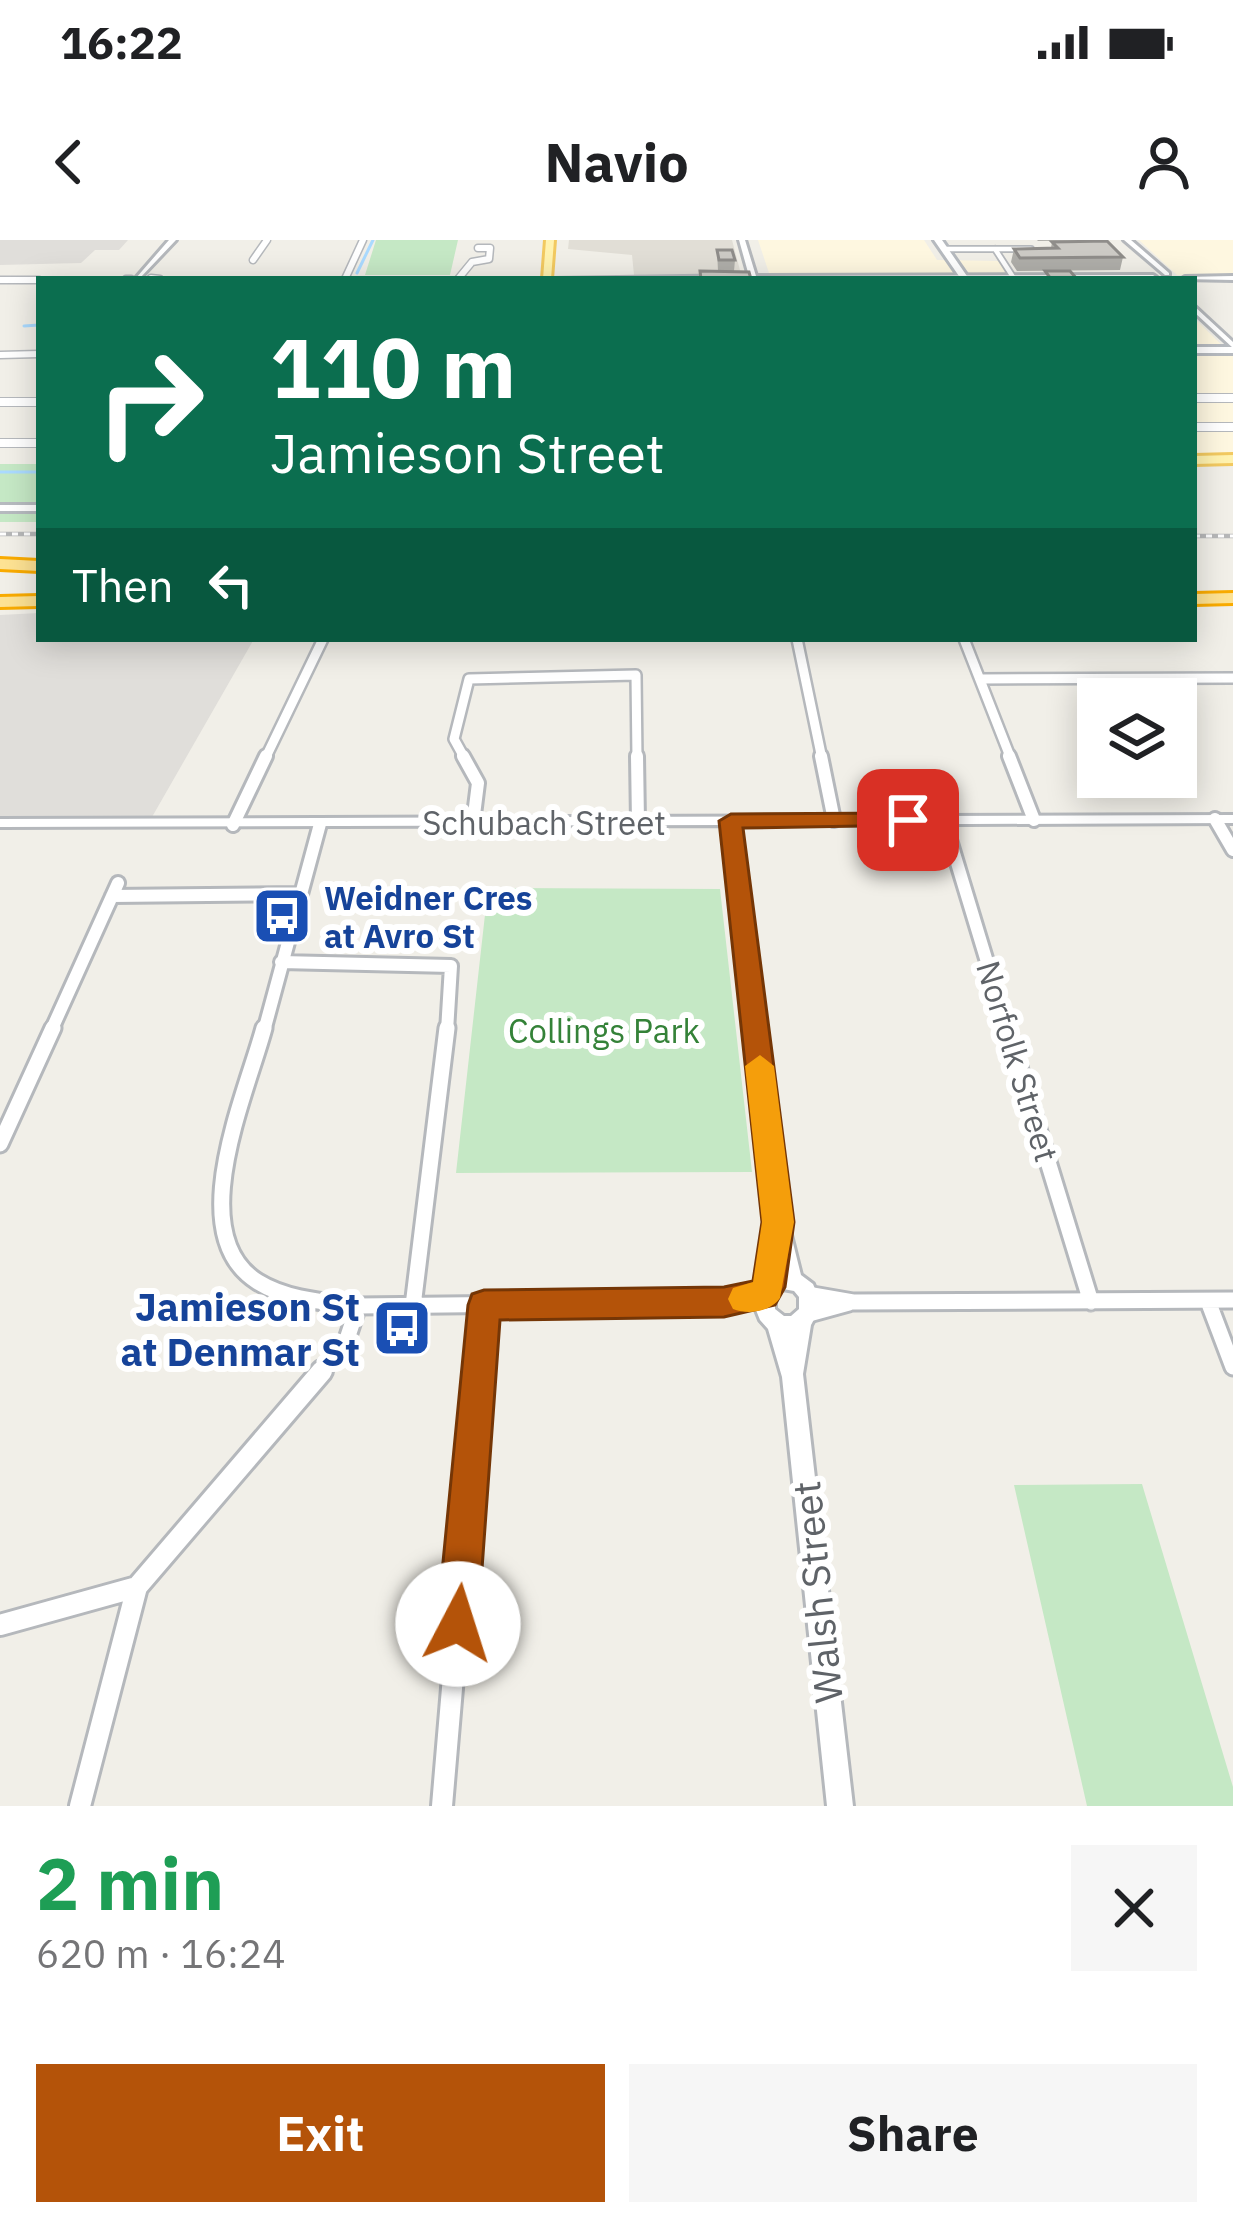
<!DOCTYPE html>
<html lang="en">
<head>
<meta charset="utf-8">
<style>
  body { margin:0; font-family:"IBM Plex Sans",sans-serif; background:#f6f6f6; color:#202124; height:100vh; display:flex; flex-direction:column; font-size:45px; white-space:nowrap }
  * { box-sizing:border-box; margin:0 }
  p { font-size:39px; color:#757577 }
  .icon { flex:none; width:66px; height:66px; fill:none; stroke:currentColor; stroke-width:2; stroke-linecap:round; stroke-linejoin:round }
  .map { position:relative; height:1566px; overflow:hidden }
  .panel { display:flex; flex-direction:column; background:#fff; flex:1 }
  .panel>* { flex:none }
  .banner { position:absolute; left:36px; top:36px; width:1161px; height:366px; border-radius:0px; box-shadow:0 6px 30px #0003; background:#0b6e4f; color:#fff; overflow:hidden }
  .tools { position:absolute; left:1077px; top:438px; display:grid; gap:24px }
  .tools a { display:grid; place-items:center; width:120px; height:120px; border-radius:0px; background:#fff; box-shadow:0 6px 30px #0003; font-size:60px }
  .pin { position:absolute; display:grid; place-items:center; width:102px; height:102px; color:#fff; margin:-51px; border-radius:24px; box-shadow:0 6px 18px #0006 }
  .me { position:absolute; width:132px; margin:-66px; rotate:5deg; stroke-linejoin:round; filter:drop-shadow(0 0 9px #0008) }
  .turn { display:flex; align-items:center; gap:42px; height:252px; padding:0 36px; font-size:54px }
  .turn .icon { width:156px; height:156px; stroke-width:2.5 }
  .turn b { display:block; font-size:84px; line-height:102px }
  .then { display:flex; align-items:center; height:114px; padding:0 36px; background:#0003; gap:24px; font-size:45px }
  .round { display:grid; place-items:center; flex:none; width:126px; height:126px; border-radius:0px; background:#f6f6f6 }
  .summary { display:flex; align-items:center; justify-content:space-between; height:204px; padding:0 36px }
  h1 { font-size:72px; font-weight:800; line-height:90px; color:#1e9e55 }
  .primary-button { display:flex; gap:24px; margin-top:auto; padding:24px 36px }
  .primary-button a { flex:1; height:138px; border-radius:0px; background:#b45309; color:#fff; font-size:48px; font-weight:800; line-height:138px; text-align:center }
  .primary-button a+a { background:#f6f6f6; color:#202124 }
  .status { display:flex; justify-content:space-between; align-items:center; height:84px; padding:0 60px; background:#fff; direction:ltr }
  .status svg { height:33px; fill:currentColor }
  header { display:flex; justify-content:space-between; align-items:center; height:156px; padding:0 36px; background:#fff; font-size:54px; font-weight:800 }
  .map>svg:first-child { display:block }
</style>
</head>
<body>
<div class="status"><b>16:22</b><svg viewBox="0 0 49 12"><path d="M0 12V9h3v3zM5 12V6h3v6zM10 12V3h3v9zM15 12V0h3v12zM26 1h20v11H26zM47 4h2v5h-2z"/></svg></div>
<header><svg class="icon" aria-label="back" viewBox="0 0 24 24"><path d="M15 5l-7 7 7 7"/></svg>Navio<svg class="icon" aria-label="person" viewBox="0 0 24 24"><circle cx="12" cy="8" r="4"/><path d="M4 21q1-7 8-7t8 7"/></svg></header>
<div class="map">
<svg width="1233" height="1566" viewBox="0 0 1233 1566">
  <rect width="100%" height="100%" fill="#f1efe8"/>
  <path fill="#fef7e0" d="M758 0H924L937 20 1000 21 1013 39 770 36Z
    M1139 0H1233V34L1177 35Z
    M1194 78 1233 116V215L1194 214Z"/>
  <path fill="#e0deda" d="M0 0H128L119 10H95L81 23 0 25Z
    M39 373V399H254L152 577 0 576V375Z"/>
  <path fill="#e1ded6" d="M569 0H732L741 34 634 35 632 15 568 9Z"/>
  <path fill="#c5e8c5" d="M376 0H458L450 35H365Z
    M0 224H39V282H0Z
    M488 648 720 649 752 932 456 933Z
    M1142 1244 1233 1547V1566H1087L1014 1245Z"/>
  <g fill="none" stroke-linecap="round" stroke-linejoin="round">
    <path stroke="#aadaff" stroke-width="3" d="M357 33 373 0
      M24 86 39 85
      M0 232H39"/>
    <g stroke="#b5b8bc" stroke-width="8">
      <path id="pedestrian" d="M944 9H1031
        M995 9 1013 37"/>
    </g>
    <g stroke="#b5b8bc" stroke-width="9">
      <path id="minor-far5" d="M253 20 267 0
        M151 38 160 39
        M126 39H131
        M345 39 363 0
        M458 39 472 22 489 19 490 8H478
        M0 40H39
        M0 115 39 114"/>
    </g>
    <g stroke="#b5b8bc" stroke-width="10">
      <path id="minor-far4" d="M1194 158H1233
        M0 162H39
        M1194 187H1233
        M0 203H39"/>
    </g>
    <g stroke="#b5b8bc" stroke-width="14">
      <path id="minor-far3" d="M797 399 822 519
        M964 399 1011 519
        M980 439 1233 438
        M265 519 323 399
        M465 519 454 499 469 439 636 435 637 519"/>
    </g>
    <g stroke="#b5b8bc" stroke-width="18">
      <path id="minor-far2" d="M463 516 478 543 473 583
        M637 516 638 582
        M821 516 834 580
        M1009 516 1034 580
        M1215 579 1233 610
        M944 580 1008 791
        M233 585 266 516
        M112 656 299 654
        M281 722 451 726 447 791
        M51 791 118 643
        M264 791 320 584"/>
    </g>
    <g stroke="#b5b8bc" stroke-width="21">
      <path id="minor-far1" d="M264 788C246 855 182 995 258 1042 287 1060 325 1062 358 1066L724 1062 764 1054
        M1007 788 1091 1062
        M0 904 53 788
        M807 1054 853 1062 1233 1060
        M1208 1061 1233 1127
        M413 1066 447 788
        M809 1074 849 1063
        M320 1134 347 1099 358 1066
        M478 1134 484 1065"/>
    </g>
    <g stroke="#b5b8bc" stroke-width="26">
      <path id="minor" d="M0 1385 137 1347
        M80 1566 137 1347 322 1131
        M442 1566 479 1131"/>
    </g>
    <g stroke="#b5b8bc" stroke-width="6">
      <path id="tertiary" d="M169 0H176L140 38H136Z
        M739 0H745L756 36 1153 35 1156 37 552 39 749 36Z
        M1124 0H1131L1169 33V35H1165Z
        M1233 36V40L1182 39 1185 37Z
        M1194 66 1233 102V108L1194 72Z
        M1233 575V583L738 585 788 983 801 1035 813 1044 820 1061 818 1072 811 1085 803 1134 853 1566H827L782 1137 768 1089 760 1080 754 1065 766 995 770 989 724 585 0 587V579ZM783 1049 794 1051 799 1057V1069L791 1076H784L775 1069V1057Z"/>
    </g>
    <g stroke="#b6babf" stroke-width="6">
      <path id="secondary" d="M934 0H942L969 39H961Z
        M1194 107H1233V113H1194Z
        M0 265H39V271H0Z"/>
    </g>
    <g stroke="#f2c960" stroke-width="6">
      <path id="primary" d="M546 0H554L551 39H543Z
        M1233 215V223L1194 224V216Z"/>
    </g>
    <g stroke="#f9ab00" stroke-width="6">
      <path id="motorway" d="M0 319 39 321V331L0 329Z
        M1233 353V363L1194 364V354Z
        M39 356V366L0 367V357Z"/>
    </g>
    <use href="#pedestrian" stroke="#fff" stroke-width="4.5"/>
    <use href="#minor-far5" stroke="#fff" stroke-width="6"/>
    <use href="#minor-far4" stroke="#fff" stroke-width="8"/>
    <use href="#minor-far3" stroke="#fff" stroke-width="9"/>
    <use href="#minor-far2" stroke="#fff" stroke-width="12"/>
    <use href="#minor-far1" stroke="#fff" stroke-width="15"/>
    <use href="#minor" stroke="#fff" stroke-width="20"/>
    <use href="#tertiary" fill="#fff" fill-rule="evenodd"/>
    <use href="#secondary" fill="#fff" fill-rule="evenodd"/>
    <use href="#primary" fill="#fff2af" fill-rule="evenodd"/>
    <use href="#motorway" fill="#fde293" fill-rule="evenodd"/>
    <g stroke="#b6b7b8" stroke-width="4.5">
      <path id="rail" d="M0 294H39
        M1194 296H1233"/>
    </g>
    <use href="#rail" stroke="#fff" stroke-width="3" stroke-dasharray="6" stroke-linecap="butt"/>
  </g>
  <path fill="#afaea9" d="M1037 0H1112L1038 1Z
    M1052 2 1123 17 1120 30 1017 31 1011 22 1014 9 1051 8Z
    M717 10 735 20 734 31H718Z"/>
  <path fill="#cccac5" stroke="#8f8d8a" stroke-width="3" d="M1107 1 1123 17 1020 18 1014 9 1058 8 1052 2Z
    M717 10H732L735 20H719Z
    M700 31 749 32 751 39H701Z
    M1045 31H1070L1077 39H1051Z"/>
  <path fill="#b45309" stroke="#753606" stroke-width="3" d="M908 573 919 580 916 585 743 588 794 982 785 1047 775 1065 724 1077 500 1080 478 1384 472 1398 458 1404 443 1398 437 1384 468 1065 472 1054 484 1050 724 1047 753 1041 762 982 719 581 731 574Z"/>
  <path fill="#f59e0b" d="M760 815 774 826 794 982 780 1058C770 1072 748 1075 733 1069L728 1059 733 1048 753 1042 762 982 745 826Z"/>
  <defs>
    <g id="bus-square" transform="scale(3)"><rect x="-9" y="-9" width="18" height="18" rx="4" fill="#1a4fb4" stroke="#fff"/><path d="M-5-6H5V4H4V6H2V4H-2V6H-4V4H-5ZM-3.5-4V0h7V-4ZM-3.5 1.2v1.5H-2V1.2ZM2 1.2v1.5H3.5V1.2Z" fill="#fff"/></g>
  </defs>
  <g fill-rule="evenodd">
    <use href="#bus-square" x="282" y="676"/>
    <use href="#bus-square" x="402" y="1088"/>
  </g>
  <g text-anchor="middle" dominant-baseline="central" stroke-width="12" stroke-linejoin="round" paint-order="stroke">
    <g font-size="33" fill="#5f6368" stroke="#fff">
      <text x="544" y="582">Schubach Street</text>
      <text transform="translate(1018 821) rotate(73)">Norfolk Street</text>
    </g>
    <g font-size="33" font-weight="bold" fill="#164399" stroke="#fff" text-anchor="start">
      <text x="324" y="657">Weidner Cres<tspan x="324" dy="38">at Avro St</tspan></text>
    </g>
    <g font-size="33" fill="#348238" stroke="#fff">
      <text x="604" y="790">Collings Park</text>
    </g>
    <g font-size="39" font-weight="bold" fill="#164399" stroke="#fff" text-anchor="end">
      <text x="360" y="1066">Jamieson St<tspan x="360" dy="45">at Denmar St</tspan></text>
    </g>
    <g font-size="39" fill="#5f6368" stroke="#fff">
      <text transform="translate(817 1352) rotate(-96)">Walsh Street</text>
    </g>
  </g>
</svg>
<div class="tools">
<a><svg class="icon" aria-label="layers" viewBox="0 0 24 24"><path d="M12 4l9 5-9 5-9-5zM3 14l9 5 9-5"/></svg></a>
</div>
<div class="pin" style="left:908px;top:580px;background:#d93025"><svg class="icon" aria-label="arrive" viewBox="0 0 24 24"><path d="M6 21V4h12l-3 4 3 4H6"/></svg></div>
<svg class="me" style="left:458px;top:1384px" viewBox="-20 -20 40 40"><circle r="19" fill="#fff"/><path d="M0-13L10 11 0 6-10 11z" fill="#b45309"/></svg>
<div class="banner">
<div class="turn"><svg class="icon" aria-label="right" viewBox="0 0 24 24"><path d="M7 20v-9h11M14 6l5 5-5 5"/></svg><div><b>110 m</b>Jamieson Street</div></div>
<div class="then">Then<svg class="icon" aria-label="left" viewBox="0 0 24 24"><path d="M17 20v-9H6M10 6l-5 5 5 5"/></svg></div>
</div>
</div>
<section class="panel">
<div class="summary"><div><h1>2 min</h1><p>620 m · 16:24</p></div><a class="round"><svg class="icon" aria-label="close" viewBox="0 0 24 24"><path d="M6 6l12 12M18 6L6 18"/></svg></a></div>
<div class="primary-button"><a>Exit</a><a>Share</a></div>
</section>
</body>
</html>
